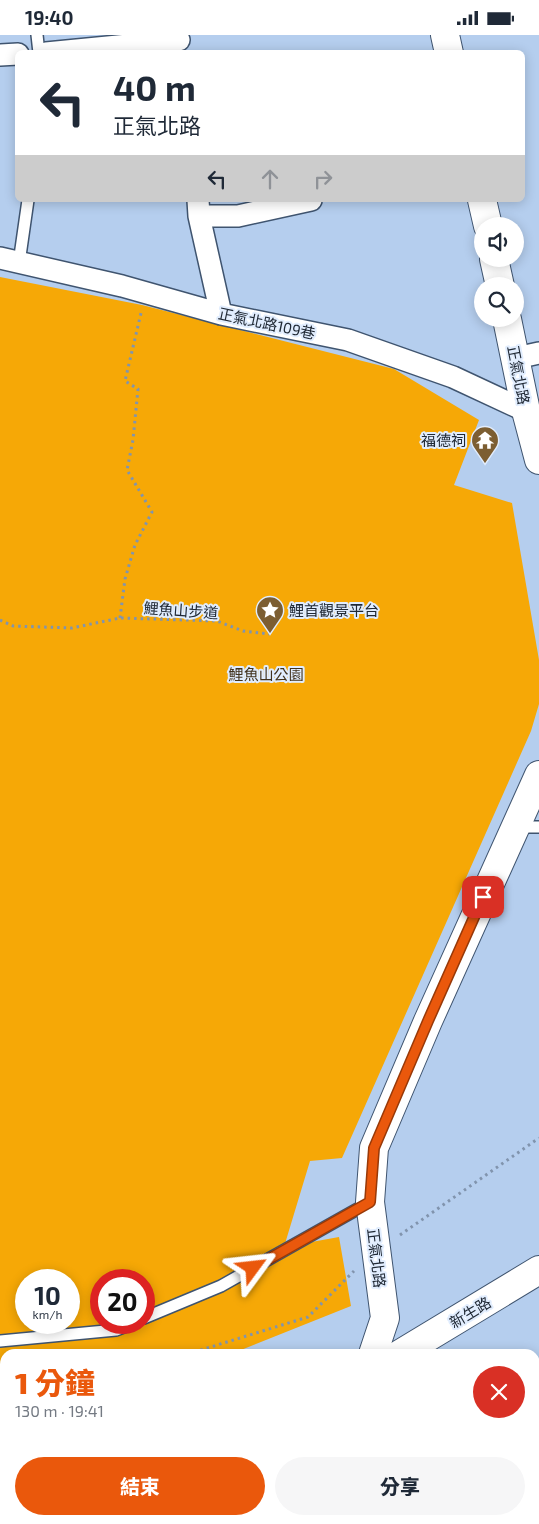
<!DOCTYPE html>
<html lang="zh-TW">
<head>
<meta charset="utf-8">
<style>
  body { margin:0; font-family:"Exo 2","Noto Sans TC",sans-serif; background:#f6f6f7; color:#1f2937; height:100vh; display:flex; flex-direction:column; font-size:19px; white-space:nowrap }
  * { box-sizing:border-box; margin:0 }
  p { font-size:16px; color:#747a83 }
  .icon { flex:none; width:28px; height:28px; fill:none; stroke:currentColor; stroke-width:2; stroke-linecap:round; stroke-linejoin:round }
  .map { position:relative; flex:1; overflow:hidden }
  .sheet { position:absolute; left:0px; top:1314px; width:540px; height:176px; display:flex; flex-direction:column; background:#fff; border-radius:15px 15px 0 0; box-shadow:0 2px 12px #0003 }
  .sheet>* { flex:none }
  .guide { position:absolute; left:15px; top:15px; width:510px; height:152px; border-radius:8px; box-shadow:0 2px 12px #0003; background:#fff; color:#1f2937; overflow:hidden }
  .buttons { position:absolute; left:474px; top:182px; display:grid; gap:10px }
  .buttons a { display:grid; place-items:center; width:50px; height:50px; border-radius:50%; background:#fff; box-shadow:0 2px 12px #0003; font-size:25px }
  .speed { position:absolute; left:15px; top:1234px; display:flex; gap:10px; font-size:25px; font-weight:700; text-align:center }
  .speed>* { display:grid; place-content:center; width:65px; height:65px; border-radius:50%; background:#fff; box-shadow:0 2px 12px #0003; line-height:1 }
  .speed small { font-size:12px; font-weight:400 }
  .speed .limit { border:8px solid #d22; background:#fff; color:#111 }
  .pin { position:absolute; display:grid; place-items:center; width:42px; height:42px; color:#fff; margin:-21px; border-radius:10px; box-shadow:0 2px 8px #0006 }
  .me { position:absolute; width:55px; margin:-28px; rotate:60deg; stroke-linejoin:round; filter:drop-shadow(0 0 4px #0008) }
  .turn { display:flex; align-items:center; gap:18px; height:105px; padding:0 15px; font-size:22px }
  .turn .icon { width:65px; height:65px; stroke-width:2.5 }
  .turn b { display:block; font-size:35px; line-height:42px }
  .lanes { display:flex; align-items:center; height:48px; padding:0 15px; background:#0003; justify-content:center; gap:25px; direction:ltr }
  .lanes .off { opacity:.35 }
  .round { display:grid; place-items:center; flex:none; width:52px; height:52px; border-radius:26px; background:#f6f6f7 }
  .headline { display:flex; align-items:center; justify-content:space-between; height:85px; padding:0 15px }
  h1 { font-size:30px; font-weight:800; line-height:38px; color:#ea580c }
  .cta { display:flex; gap:10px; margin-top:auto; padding:10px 15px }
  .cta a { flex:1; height:58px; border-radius:30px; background:#ea580c; color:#fff; font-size:20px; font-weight:800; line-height:58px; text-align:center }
  .cta a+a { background:#f6f6f7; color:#1f2937 }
  .status { display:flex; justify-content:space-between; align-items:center; height:35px; padding:0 25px; background:#fff; direction:ltr }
  .status svg { height:14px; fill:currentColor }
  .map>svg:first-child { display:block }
</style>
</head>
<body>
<div class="status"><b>19:40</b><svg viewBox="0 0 49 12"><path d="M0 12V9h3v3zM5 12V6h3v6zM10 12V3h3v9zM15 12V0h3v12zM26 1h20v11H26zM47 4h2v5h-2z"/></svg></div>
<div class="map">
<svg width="539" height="1489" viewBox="0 0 539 1489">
  <rect width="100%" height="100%" fill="#b5ceee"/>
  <path fill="#f6a806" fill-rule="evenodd" d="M0 242 142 270 394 334 479 385 454 450 512 468 539 625V669L531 696 342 1123 310 1126 284 1212 339 1202 351 1271 231 1319H5V1399L0 1401ZM26 1245H69V1288H26ZM101 1245H144V1288H101Z
    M102 1485H276L275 1489H92Z"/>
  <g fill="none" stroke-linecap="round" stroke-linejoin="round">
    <g stroke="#3f546f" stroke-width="14">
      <path id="service" d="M37 0 39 18
        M19 228 28 165
        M517 792H539
        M144 1283 221 1251 370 1167
        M0 1306 116 1295 134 1288"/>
    </g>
    <g stroke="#3f546f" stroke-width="24">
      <path id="minor" d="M46 18 179 5
        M0 20 18 19
        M198 165 199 181 221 279
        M199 181H238L311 165
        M0 223 122 251 221 279 348 305 453 342 526 376
        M516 323 539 318"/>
    </g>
    <g stroke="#3f546f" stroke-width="30">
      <path id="tertiary" d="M445 0 449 18
        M482 165 488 191
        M494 224 500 251
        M507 284 526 376 539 425
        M373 1319 385 1283 370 1167 374 1113 428 986 539 740
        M400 1319 539 1235
        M26 1489 35 1485
        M310 1489 312 1485"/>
    </g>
    <path stroke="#8194ad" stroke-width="3" stroke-dasharray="2.5 4" stroke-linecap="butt" d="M120 583 125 544 135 510 152 477 127 435 133 405 138 354 125 346 141 278
      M0 585 13 591 72 593 120 583 217 586 243 596 270 599
      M400 1200 539 1103
      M188 1319 308 1282 354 1236
      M0 1384 5 1382"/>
    <use href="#service" stroke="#fff" stroke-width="11"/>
    <use href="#minor" stroke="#fff" stroke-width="21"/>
    <use href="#tertiary" stroke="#fff" stroke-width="28"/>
  </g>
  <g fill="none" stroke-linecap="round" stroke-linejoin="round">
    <g stroke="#983908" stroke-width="12">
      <path id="route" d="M253 1233 370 1167 374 1113 428 986 483 862"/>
    </g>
    <use href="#route" stroke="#ea580c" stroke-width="9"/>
  </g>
  <defs>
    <g id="temple-pin" transform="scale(1.4375)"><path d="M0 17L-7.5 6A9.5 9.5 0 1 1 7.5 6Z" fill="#7c5e32" stroke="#e1edfe"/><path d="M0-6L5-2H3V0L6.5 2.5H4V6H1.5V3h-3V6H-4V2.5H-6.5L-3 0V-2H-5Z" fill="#fff"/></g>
    <g id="sight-pin" transform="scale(1.4375)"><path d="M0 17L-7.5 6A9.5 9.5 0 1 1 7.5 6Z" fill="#7c5e32" stroke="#e1edfe"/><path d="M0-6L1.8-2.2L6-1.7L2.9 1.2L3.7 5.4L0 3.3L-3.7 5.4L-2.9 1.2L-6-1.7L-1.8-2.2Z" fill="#fff"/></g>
  </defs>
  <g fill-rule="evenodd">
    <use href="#temple-pin" x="485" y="405"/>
    <use href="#sight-pin" x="270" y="575"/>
  </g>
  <g text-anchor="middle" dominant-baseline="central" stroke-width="4" stroke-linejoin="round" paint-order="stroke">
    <g font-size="15" fill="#202935" stroke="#e1edfe">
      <text transform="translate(267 288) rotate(12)">正氣北路109巷</text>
      <text transform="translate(519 340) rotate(79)">正氣北路</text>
      <text transform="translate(181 575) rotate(4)">鯉魚山步道</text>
      <text transform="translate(377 1223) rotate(83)">正氣北路</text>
      <text transform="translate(470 1277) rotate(-31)">新生路</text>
    </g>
    <g font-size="15" fill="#202935" stroke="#e1edfe" text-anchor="end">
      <text x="466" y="405">福德祠</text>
      <text x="289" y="575" text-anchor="start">鯉首觀景平台</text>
    </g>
    <g font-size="15" fill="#41321d" stroke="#e1edfe">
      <text x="266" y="639">鯉魚山公園</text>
    </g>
  </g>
</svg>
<div class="buttons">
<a><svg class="icon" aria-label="sound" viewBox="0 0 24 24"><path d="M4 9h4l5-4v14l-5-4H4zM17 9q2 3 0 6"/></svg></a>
<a><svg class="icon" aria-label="search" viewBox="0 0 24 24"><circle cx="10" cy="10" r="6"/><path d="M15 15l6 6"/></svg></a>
</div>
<div class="speed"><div>10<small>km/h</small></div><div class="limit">20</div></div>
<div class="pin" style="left:483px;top:862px;background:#d93025"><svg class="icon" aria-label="arrive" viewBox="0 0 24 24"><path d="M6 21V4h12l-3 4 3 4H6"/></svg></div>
<svg class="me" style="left:253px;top:1233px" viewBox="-20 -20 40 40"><path d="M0-17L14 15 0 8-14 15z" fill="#ea580c" stroke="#fff" stroke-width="4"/></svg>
<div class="guide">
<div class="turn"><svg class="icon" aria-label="left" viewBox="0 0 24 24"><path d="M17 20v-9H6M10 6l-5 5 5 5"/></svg><div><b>40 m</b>正氣北路</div></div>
<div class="lanes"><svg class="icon" aria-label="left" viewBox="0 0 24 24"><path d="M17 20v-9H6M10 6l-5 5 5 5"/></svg><svg class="icon off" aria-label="ahead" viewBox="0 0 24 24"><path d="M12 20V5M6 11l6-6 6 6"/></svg><svg class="icon off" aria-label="right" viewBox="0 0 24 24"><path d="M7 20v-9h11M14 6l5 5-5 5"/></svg></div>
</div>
<section class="sheet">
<div class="headline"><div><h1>1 分鐘</h1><p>130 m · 19:41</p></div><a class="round" style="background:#d93025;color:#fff"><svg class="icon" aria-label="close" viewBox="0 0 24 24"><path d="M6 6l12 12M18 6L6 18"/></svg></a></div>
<div class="cta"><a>結束</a><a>分享</a></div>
</section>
</div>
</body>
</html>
